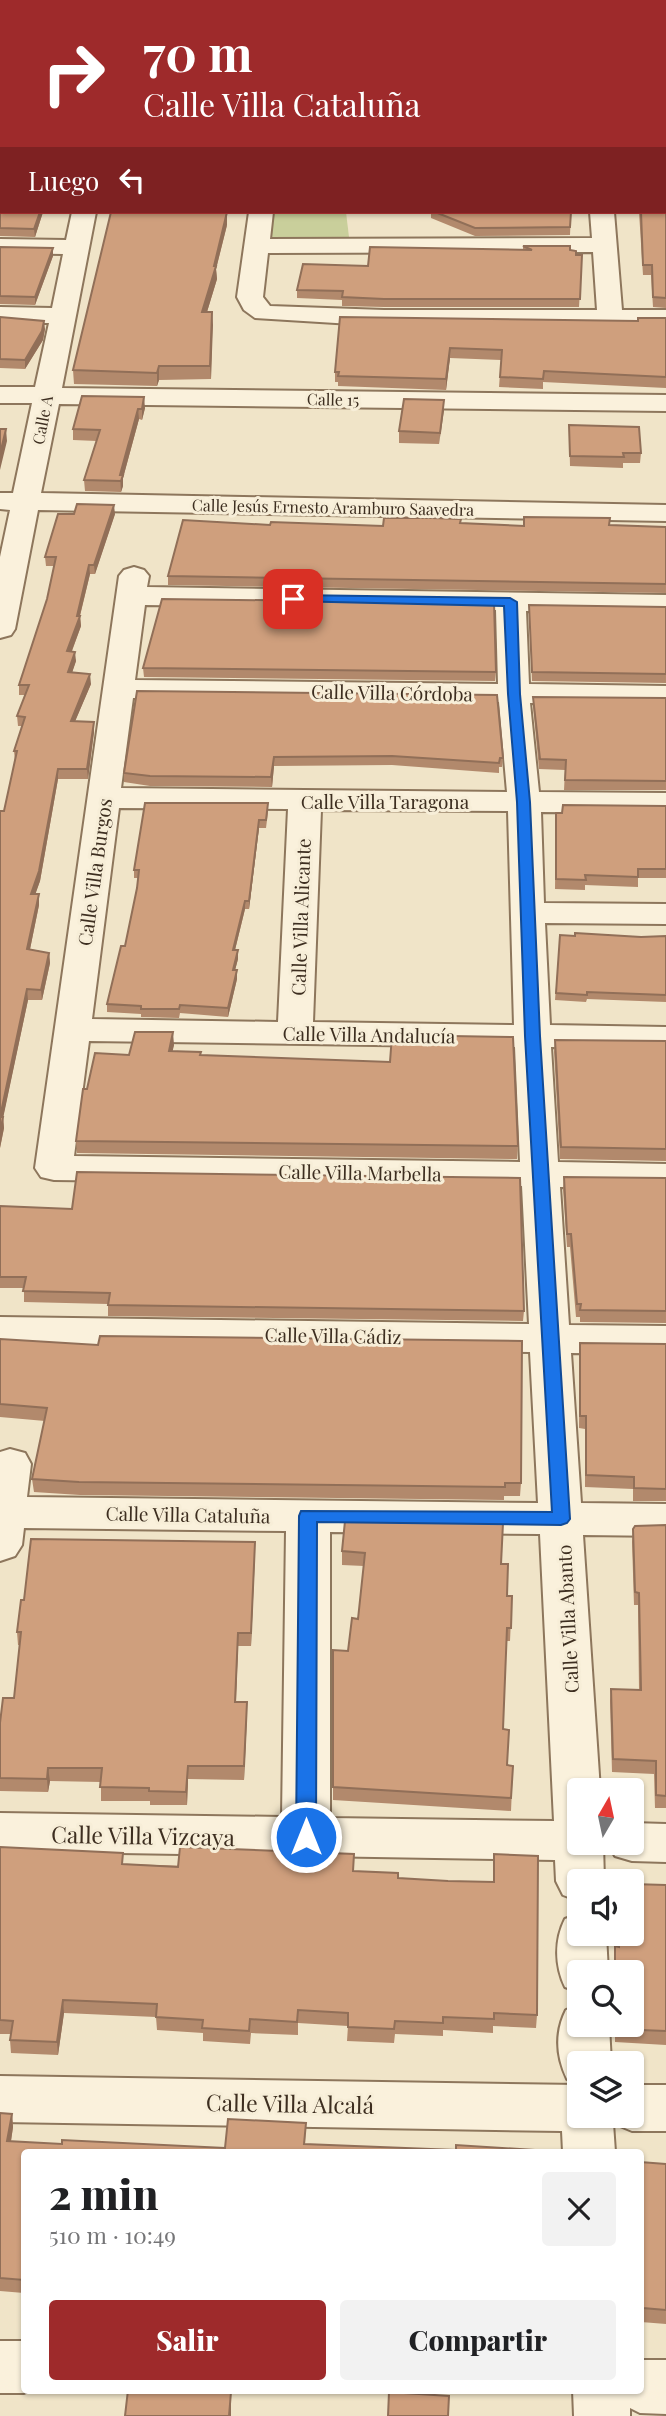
<!DOCTYPE html>
<html lang="es">
<head>
<meta charset="utf-8">
<style>
  body { margin:0; font-family:"Playfair Display",serif; background:#f2f2f2; color:#202124; height:100vh; display:flex; flex-direction:column; font-size:26px; white-space:nowrap }
  * { box-sizing:border-box; margin:0 }
  p { font-size:23px; color:#757577 }
  .icon { flex:none; width:38px; height:38px; fill:none; stroke:currentColor; stroke-width:2; stroke-linecap:round; stroke-linejoin:round }
  .map { position:relative; flex:1; overflow:hidden }
  .panel { position:absolute; left:21px; top:2149px; width:623px; height:245px; display:flex; flex-direction:column; background:#fff; border-radius:7px; box-shadow:0 2px 5px #0004 }
  .panel>* { flex:none }
  .guide { position:absolute; left:0px; top:0px; width:667px; height:214px; box-shadow:0 2px 5px #0004; background:#9e2a2b; color:#fff; overflow:hidden }
  .needle { width:46px; rotate:9deg }
  .fabs { position:absolute; left:567px; top:1778px; display:grid; gap:14px }
  .fabs a { display:grid; place-items:center; width:77px; height:77px; border-radius:7px; background:#fff; box-shadow:0 2px 5px #0004; font-size:35px }
  .pin { position:absolute; display:grid; place-items:center; width:60px; height:60px; color:#fff; margin:-30px; border-radius:14px; box-shadow:0 4px 10px #0006 }
  .me { position:absolute; width:77px; margin:-38px; rotate:0deg; stroke-linejoin:round; filter:drop-shadow(0 0 5px #0008) }
  .turn { display:flex; align-items:center; gap:24px; height:147px; padding:0 28px; font-size:32px }
  .turn .icon { width:91px; height:91px; stroke-width:2.5 }
  .turn b { display:block; font-size:49px; line-height:60px }
  .then { display:flex; align-items:center; height:66px; padding:0 28px; background:#0003; gap:14px; font-size:26px }
  .round { display:grid; place-items:center; flex:none; width:74px; height:74px; border-radius:7px; background:#f2f2f2 }
  .summary { display:flex; align-items:center; justify-content:space-between; height:119px; padding:0 28px }
  h1 { font-size:42px; font-weight:800; line-height:52px }
  .primary-button { display:flex; gap:14px; margin-top:auto; padding:14px 28px }
  .primary-button a { flex:1; height:80px; border-radius:7px; background:#9e2a2b; color:#fff; font-size:28px; font-weight:800; line-height:80px; text-align:center }
  .primary-button a+a { background:#f2f2f2; color:#202124 }
  .map>svg:first-child { display:block }
</style>
</head>
<body>
<div class="map">
<svg width="666" height="2416" viewBox="0 0 666 2416">
  <rect width="100%" height="100%" fill="#f0e4c8"/>
  <path fill="#c9cf9b" d="M271 212H346L349 237H268Z"/>
  <g fill="none" stroke-linecap="round" stroke-linejoin="round">
    <g stroke="#8d765c" stroke-width="4">
      <path id="minor" d="M0 54H2V68H0Z
        M0 112H2V126H0Z
        M0 179H2V193H0Z
        M72 212H96L62 388 666 395V411L59 404 41 493 666 505V521L38 510 15 629 11 635 0 638V557L10 510 0 509V493H13L32 403H0V387H35L49 323H0V307L52 308 63 254 0 253V239L66 240Z
        M249 212H273L270 239 592 238 590 212H614L622 310H666V326H384L255 318 244 310 237 297ZM593 252 597 310H384L270 306 263 297 268 253Z
        M134 567 144 570 149 576 147 587 666 595V613L526 611 529 684 666 686V704L530 703 539 792 666 793V813L541 812 544 903 666 904V924L545 923 550 1025 666 1027V1049L551 1047 558 1162 666 1164V1188L560 1187 569 1325 666 1326V1354L571 1353 581 1503 666 1504V1536L583 1535 600 1790H579V1843H603L604 1881H579V1901L563 1895 556 1881 555 1860 0 1851V1813L282 1817 286 1531 24 1528 22 1545 15 1556 0 1561V1452L10 1449 25 1453 31 1464 27 1497 538 1503 530 1352 0 1345V1317L529 1324 522 1186 54 1180 41 1177 35 1168 119 576 124 570ZM145 605 496 610 498 684 135 680ZM133 698 499 702 507 792 121 788ZM119 808 288 809 278 1022 92 1019ZM321 810 508 811 514 1025 313 1022ZM89 1041 515 1047 520 1162 74 1156ZM330 1532 540 1534 554 1821 330 1818Z
        M632 1823 666 1824V1862L632 1861 615 1856 608 1843H632Z
        M579 1914V1934H606L608 1972H579V1992L565 1987C555 1966 554 1941 565 1919Z
        M579 2005V2025H609L611 2063H579V2083L567 2079C556 2056 555 2032 566 2010Z
        M0 2076 579 2085V2116H632V2085H666V2131H632L613 2123 615 2152H563L562 2131 0 2122Z
        M0 2341H24V2390H31L24 2393H0Z
        M640 2360H666V2414L640 2413 630 2408V2416H574L573 2390H640Z"/>
    </g>
    <use href="#minor" fill="#faf1dc" fill-rule="evenodd"/>
  </g>
  <path fill="#b2896c" d="M666 125V308L653 307 651 275H643L639 212H665Z
    M0 187 43 212 35 237 0 236Z
    M431 212H571L570 235 475 236 431 218Z
    M227 225 216 269 217 279 207 312H212L211 379 159 380 157 386 74 384 73 370Z
    M523 246 570 250 576 255H582L579 307H384L342 306V300L297 298V290L368 266 523 249Z
    M0 247 53 248V256L35 305 0 304Z
    M0 317 45 329 43 340 25 369 0 368Z
    M340 317 638 321 666 318V388L543 382V389L499 387 501 360 450 358 446 390 338 386V382H335V372Z
    M82 396 145 408 142 420 139 419 123 478V486L121 492 85 491 84 480 97 441 73 440V429Z
    M444 400 439 444 399 443V431Z
    M569 425 641 453 640 463H623V468L570 466Z
    M74 514H115L95 574H90L80 616 81 626 72 651 76 661 72 672 91 684 75 721 94 732 88 779H58L40 881 35 894 39 905 30 949 49 953 50 963 42 1000H28L3 1117 4 1128 0 1148 4 811 15 761 14 751 22 726H18L17 716 25 695H19V685L47 599 54 566H46L45 557Z
    M460 523 524 526 609 525 666 527V593L168 585V576L270 525 383 526Z
    M529 605 666 607V683L532 681Z
    M143 668 496 672 495 681 144 677Z
    M137 691 503 758 502 767H499V773L392 765 274 766 272 787 150 786 124 782V773Z
    M533 697 666 698V790H564L565 770 539 769 533 706Z
    M666 806V878H638V887L585 885V890L555 889 556 813Z
    M268 812 266 828H259L249 909H245L235 950H238V959L235 970 237 979 228 1017 180 1013 179 1018 141 1017V1014L107 1012V1004L125 946 137 888 138 878H134V870Z
    M560 935 575 936H666V1002L587 999 586 1002 555 1000Z
    M555 1040 666 1041V1161L560 1159 554 1052Z
    M174 1045 172 1051 201 1055 518 1146 517 1159 77 1153 76 1141 87 1089 129 1055Z
    M564 1177 666 1178V1323L580 1322V1317H576L570 1247H567L563 1190Z
    M0 1206 524 1311 523 1321 108 1316V1304L24 1302V1288H0Z
    M0 1339 521 1483 520 1496H504V1500L80 1495 34 1492 32 1479 45 1421 0 1417Z
    M580 1343 666 1344V1501H633V1489L585 1487V1429L579 1428Z
    M666 1525V1808H655L654 1774 612 1772 610 1701 611 1689 639 1690 638 1605H634L632 1542 633 1529Z
    M255 1542 251 1646H238L236 1702H247L244 1780 188 1779 187 1805H150V1801H101V1782L50 1781 48 1792 0 1791V1723L14 1698 20 1645H18L17 1632 24 1600Z
    M342 1551 501 1564 507 1596H512L510 1641H506L503 1729 507 1765 513 1766 511 1811 333 1800V1650L348 1651 358 1619 364 1566 342 1565Z
    M0 1847 124 1864 354 1871 398 1878 537 2015 536 2028 493 2026V2033L443 2030V2036L395 2034 394 2043 347 2041 348 2026 298 2023V2035L251 2033 250 2044 203 2041V2033L157 2030 156 2017 64 2013 58 2055 11 2053 10 2040 11 2034H0Z
    M666 1885V2045L615 2042V2025H632V1972H614L615 1946 618 1947V1934H632Z
    M0 2113 12 2114 13 2127 11 2141 62 2144V2140L225 2148 228 2119 306 2123 305 2144 456 2150V2145L534 2150V2152H24V2293L0 2291Z
    M640 2162 666 2164V2324L641 2322Z"/>
  <path fill="#916f58" d="M40 212H43L35 237 34 229Z
    M227 212V225L216 269 217 279 203 325 202 312Z
    M53 248V256L35 305V297Z
    M212 312 213 325 211 379 210 366Z
    M44 321 45 329 43 340 25 369V360Z
    M450 348V358L446 390V379Z
    M159 366V380L157 386V373Z
    M144 397 145 408 142 420V409Z
    M444 400V411L439 444 440 433Z
    M138 409 139 419 123 478V486L121 492 120 475Z
    M6 429 7 441 0 470V454Z
    M114 505 115 514 95 574 94 565Z
    M89 565 90 574 79 619 80 616 81 626 68 661 67 651Z
    M75 652 76 661 69 682 68 672Z
    M90 674 91 684 71 731V721Z
    M94 722V732L88 779 87 769Z
    M274 757V766L272 787 271 777Z
    M58 769V779L40 881 32 904 31 894Z
    M259 820V828L249 909V901Z
    M39 894V905L28 959 27 949Z
    M245 901V909L233 958V950Z
    M238 950V959L233 978V970Z
    M49 953 50 963 42 1000 41 990Z
    M237 970V979L228 1017V1008Z
    M27 989 28 1000 1 1128 0 1117Z
    M173 1032 174 1045 170 1063 169 1051Z
    M3 1117 4 1128 0 1148V1133Z
    M255 1542V1555L251 1646V1633Z
    M238 1633V1646L235 1715V1702Z
    M247 1702V1716L244 1780V1766Z
    M188 1766V1779L187 1805 186 1792Z
    M48 1768 50 1781 48 1792 47 1779Z
    M63 2000 64 2013 58 2055 57 2042Z
    M12 2114 13 2127 9 2154 7 2141Z
    M231 2392V2416H229Z"/>
  <path fill="#cf9f7d" stroke="#916f58" stroke-width="2" d="M0 0H462V2H2V45L0 46Z
    M530 0H567V2H530Z
    M609 0H666V48H665V2H609Z
    M2 62V103H0V63Z
    M665 65H666V108H665Z
    M2 120V170H0V121Z
    M665 124 666 125V298L653 297 652 265H643L641 212H665Z
    M2 186V212H40L34 229 0 228V187Z
    M111 212H227L214 266H216L202 312H212L210 366H159L157 373 73 370Z
    M435 212H571L570 227 475 228Z
    M523 246H570V250L576 251V255H582L580 299H384L342 297 343 291 297 290 303 264 368 266 370 247 532 250Z
    M0 247 53 248 35 297 0 296Z
    M0 317 44 321 42 331 25 360 0 359Z
    M340 317 638 321V318H666V377L544 371 543 379 500 377 502 350 450 348 446 379 338 376 339 372H335Z
    M82 396 144 397 142 409H138L120 475H123L121 481 84 480 100 430 73 429Z
    M404 399 444 400 440 433 399 431Z
    M569 425 639 427 641 453H623L624 457 570 456Z
    M0 429H6L0 454Z
    M77 504 114 505 94 565H89L77 616H80L67 651 75 652 68 672 90 674 71 721 94 722 87 769H58L39 871 31 894H39L27 949 49 953 41 990 27 989 0 1117V811H4L17 751H14L25 717 17 716 29 685H19L47 599 56 557H45L58 514H74Z
    M524 517 610 518 609 525 666 527V584L168 576 183 520 270 525 271 522 383 526 384 518H432L461 519 460 523 524 526Z
    M162 599 494 603 496 672 143 668Z
    M529 605 666 607V674L532 672Z
    M137 691 497 695 503 758H500L499 763 392 756 274 757 271 777 150 776 124 773Z
    M533 697 666 698V781L565 780 566 760 540 759Z
    M145 803H268L266 820H259L249 901H245L233 950H238L233 970H237L228 1008 180 1005 179 1009H141V1006L107 1004 121 946H125L137 888 139 870H134Z
    M563 805 666 806V869H638V877L585 875 586 880 556 879V813H562Z
    M575 933 641 937 666 936V995L587 992V995L556 993 560 935 575 936Z
    M135 1032H173L169 1051 201 1052 200 1055 390 1062 392 1035 513 1037 518 1146 76 1141 83 1089H87L95 1053 129 1055Z
    M555 1040 666 1041V1149L561 1147Z
    M0 1117H3L0 1133Z
    M77 1172 520 1178 524 1311 108 1305 110 1293 23 1291 26 1277H0V1206L72 1209Z
    M564 1177 666 1178V1311L580 1310 581 1304H577L571 1234H567Z
    M100 1336 522 1341 521 1483H505V1487L79 1482 32 1479 47 1408 0 1404V1339L98 1345Z
    M580 1343 666 1344V1489L634 1488V1477L586 1475V1416H580Z
    M345 1521 503 1523 501 1564H508L507 1596H512L511 1628H507L503 1729 509 1730 507 1765 513 1766 511 1798 333 1787V1650L348 1651 352 1618 358 1619 365 1553 342 1551Z
    M666 1525V1796L656 1795V1761L613 1759 611 1689 641 1690 639 1593 635 1592 633 1529 635 1526Z
    M31 1539 255 1542 251 1633H238L235 1702H247L244 1766H188L186 1792 149 1791V1788L100 1787 102 1768H48L47 1779 0 1778V1723L3 1698H14L21 1632H17L21 1600H24Z
    M0 1847 123 1853 122 1864 178 1867 180 1847 354 1854 353 1871 398 1873V1878L448 1881 494 1882V1854L538 1856 537 2015 494 2013V2019L443 2017V2023L395 2021 394 2029 348 2027V2013L298 2010 297 2022 250 2019 249 2031 202 2028 203 2020 156 2017 157 2004 63 2000 57 2042 10 2040 13 2021 0 2020Z
    M632 1884 666 1885V2031L616 2029V2025H632V1972H615V1946L619 1947V1934H632Z
    M0 2113 12 2114 7 2141 62 2144V2140L225 2148 228 2119 306 2123 304 2144 456 2150V2145L534 2150V2152H24V2280L0 2278Z
    M640 2162 666 2164V2310L643 2308V2243H640Z
    M128 2390H205L231 2392 229 2416H125Z
    M389 2392 449 2396 448 2416H388Z"/>
  <path fill="#1a73e8" stroke="#114b97" stroke-width="2" d="M293 595 510 598 517 602 520 694 530 802 540 1036 570 1519 567 1523 561 1525 317 1522 316 1837 313 1843 306 1845 299 1843 296 1837 299 1516 301 1511 552 1512 525 1036 517 802 508 694 504 606 289 601 287 599Z"/>
  <g text-anchor="middle" dominant-baseline="central" stroke-width="6" stroke-linejoin="round" paint-order="stroke">
    <g font-size="16" fill="#3d2e20" stroke="#f7eed8">
      <text transform="translate(333 399) rotate(1)">Calle 15</text>
      <text transform="translate(42 420) rotate(-79)">Calle A</text>
      <text transform="translate(333 507) rotate(1)">Calle Jesús Ernesto Aramburo Saavedra</text>
    </g>
    <g font-size="19" fill="#3d2e20" stroke="#f7eed8">
      <text transform="translate(392 692) rotate(1)">Calle Villa Córdoba</text>
      <text x="385" y="801">Calle Villa Taragona</text>
      <text transform="translate(94 872) rotate(-82)">Calle Villa Burgos</text>
      <text transform="translate(300 917) rotate(-88)">Calle Villa Alicante</text>
      <text transform="translate(369 1034) rotate(1)">Calle Villa Andalucía</text>
      <text transform="translate(360 1172) rotate(1)">Calle Villa Marbella</text>
      <text transform="translate(333 1335) rotate(1)">Calle Villa Cádiz</text>
      <text transform="translate(188 1514) rotate(1)">Calle Villa Cataluña</text>
      <text transform="translate(567 1619) rotate(-93)">Calle Villa Abanto</text>
    </g>
    <g font-size="23" fill="#3d2e20" stroke="#f7eed8">
      <text transform="translate(143 1835) rotate(1)">Calle Villa Vizcaya</text>
      <text transform="translate(290 2103) rotate(1)">Calle Villa Alcalá</text>
    </g>
  </g>
</svg>
<div class="fabs">
<a><svg class="needle" viewBox="-14 -14 28 28"><path d="M0-13l5 13h-10z" fill="#e53935"/><path d="M0 13l5-13h-10z" fill="#757577"/></svg></a>
<a><svg class="icon" aria-label="sound" viewBox="0 0 24 24"><path d="M4 9h4l5-4v14l-5-4H4zM17 9q2 3 0 6"/></svg></a>
<a><svg class="icon" aria-label="search" viewBox="0 0 24 24"><circle cx="10" cy="10" r="6"/><path d="M15 15l6 6"/></svg></a>
<a><svg class="icon" aria-label="layers" viewBox="0 0 24 24"><path d="M12 4l9 5-9 5-9-5zM3 14l9 5 9-5"/></svg></a>
</div>
<div class="pin" style="left:293px;top:599px;background:#d93025"><svg class="icon" aria-label="arrive" viewBox="0 0 24 24"><path d="M6 21V4h12l-3 4 3 4H6"/></svg></div>
<svg class="me" style="left:306px;top:1837px" viewBox="-20 -20 40 40"><circle r="17" fill="#1a73e8" stroke="#fff" stroke-width="3"/><path d="M0-11L8 9 0 5-8 9z" fill="#fff"/></svg>
<div class="guide">
<div class="turn"><svg class="icon" aria-label="right" viewBox="0 0 24 24"><path d="M7 20v-9h11M14 6l5 5-5 5"/></svg><div><b>70 m</b>Calle Villa Cataluña</div></div>
<div class="then">Luego<svg class="icon" aria-label="left" viewBox="0 0 24 24"><path d="M17 20v-9H6M10 6l-5 5 5 5"/></svg></div>
</div>
<section class="panel">
<div class="summary"><div><h1>2 min</h1><p>510 m · 10:49</p></div><a class="round"><svg class="icon" aria-label="close" viewBox="0 0 24 24"><path d="M6 6l12 12M18 6L6 18"/></svg></a></div>
<div class="primary-button"><a>Salir</a><a>Compartir</a></div>
</section>
</div>
</body>
</html>
